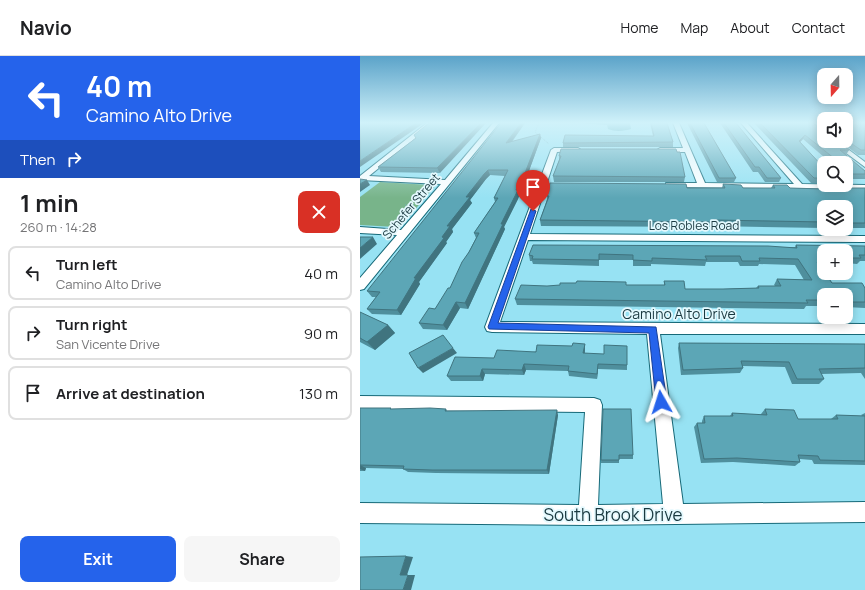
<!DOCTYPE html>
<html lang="en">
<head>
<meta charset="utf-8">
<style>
  body { margin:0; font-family:Manrope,sans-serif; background:#f6f6f6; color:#202124; height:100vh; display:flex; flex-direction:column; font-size:15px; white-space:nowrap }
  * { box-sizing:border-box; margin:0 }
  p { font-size:13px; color:#757577 }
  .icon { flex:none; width:22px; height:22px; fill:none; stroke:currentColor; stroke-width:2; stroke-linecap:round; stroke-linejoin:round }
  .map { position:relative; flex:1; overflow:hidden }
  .side { display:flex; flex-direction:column; background:#fff; width:360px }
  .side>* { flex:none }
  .guide { background:#2563eb; color:#fff; overflow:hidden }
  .needle { width:26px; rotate:200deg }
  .fabs { position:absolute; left:457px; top:12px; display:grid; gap:8px }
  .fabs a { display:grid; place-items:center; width:36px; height:36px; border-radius:8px; background:#fff; box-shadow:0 2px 10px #0003; font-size:20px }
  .pin { position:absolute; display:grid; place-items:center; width:34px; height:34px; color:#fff; margin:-41px -17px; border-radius:50% 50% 50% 0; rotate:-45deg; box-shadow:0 0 4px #0007 }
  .pin .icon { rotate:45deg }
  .me { position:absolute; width:44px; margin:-22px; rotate:354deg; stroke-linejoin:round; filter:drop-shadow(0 0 3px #0008) }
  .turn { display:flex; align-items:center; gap:14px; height:84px; padding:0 20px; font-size:18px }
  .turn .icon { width:52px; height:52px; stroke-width:2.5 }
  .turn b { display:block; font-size:28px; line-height:34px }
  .then { display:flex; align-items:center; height:38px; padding:0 20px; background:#0003; gap:8px; font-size:15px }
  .round { display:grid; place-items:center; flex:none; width:42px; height:42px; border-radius:8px; background:#f6f6f6 }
  .head { display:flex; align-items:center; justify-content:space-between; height:68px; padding:0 20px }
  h1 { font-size:24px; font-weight:700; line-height:30px }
  .primary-button { display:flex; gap:8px; margin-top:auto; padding:8px 20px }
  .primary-button a { flex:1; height:46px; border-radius:8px; background:#2563eb; color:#fff; font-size:16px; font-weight:700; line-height:46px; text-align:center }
  .primary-button a+a { background:#f6f6f6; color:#202124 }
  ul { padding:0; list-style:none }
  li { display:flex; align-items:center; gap:12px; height:54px; margin:0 8px 6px; padding:0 12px; border:2px solid #e0e0e0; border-radius:8px }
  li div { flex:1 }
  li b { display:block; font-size:15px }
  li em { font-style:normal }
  header { display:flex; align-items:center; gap:24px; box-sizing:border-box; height:56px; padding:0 20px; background:#fff; border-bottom:1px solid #e0e0e0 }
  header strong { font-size:19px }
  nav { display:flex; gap:22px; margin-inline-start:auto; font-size:14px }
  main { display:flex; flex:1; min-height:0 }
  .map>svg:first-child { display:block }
</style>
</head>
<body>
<header>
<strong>Navio</strong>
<nav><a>Home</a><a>Map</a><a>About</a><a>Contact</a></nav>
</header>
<main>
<section class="side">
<div class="guide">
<div class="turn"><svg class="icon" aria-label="left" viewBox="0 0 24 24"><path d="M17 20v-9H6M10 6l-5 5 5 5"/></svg><div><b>40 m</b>Camino Alto Drive</div></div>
<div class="then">Then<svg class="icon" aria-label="right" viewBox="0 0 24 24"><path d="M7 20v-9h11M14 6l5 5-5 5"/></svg></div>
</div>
<div class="head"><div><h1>1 min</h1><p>260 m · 14:28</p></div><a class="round" style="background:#d93025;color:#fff"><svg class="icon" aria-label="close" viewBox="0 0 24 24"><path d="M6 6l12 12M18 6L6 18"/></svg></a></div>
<ul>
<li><svg class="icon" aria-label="left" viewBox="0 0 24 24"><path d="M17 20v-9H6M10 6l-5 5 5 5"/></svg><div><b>Turn left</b><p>Camino Alto Drive</p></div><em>40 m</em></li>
<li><svg class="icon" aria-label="right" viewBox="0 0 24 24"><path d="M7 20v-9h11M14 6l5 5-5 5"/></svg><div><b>Turn right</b><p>San Vicente Drive</p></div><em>90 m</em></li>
<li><svg class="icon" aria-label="arrive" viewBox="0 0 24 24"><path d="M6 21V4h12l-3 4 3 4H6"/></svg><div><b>Arrive at destination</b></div><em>130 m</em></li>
</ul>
<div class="primary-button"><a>Exit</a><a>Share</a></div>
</section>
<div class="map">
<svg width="505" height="534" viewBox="0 0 505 534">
  <rect width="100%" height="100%" fill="#97e2f3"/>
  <path fill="#78b48a" d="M20 126 71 129 75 130 41 170 35 171 0 169V141Z"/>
  <path fill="#27899b" d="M217 67H270L271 73C265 75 255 76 248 73L247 69Z"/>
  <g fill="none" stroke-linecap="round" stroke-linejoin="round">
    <g stroke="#176978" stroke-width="2">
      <path id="minor" d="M67 67H74L9 120 85 124 133 67H139L4 233 0 234V222L37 179 0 177V171L41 174 81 128 0 124V120Z
        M313 67H319L345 127 434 128 381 67H387L442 128 505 129V133L306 131V127H337L325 96H300L297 94 300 92H323Z
        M470 85H477L505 106V111Z
        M218 92 221 94 220 95 197 96 170 178 505 180V186L168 184 140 266 505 268V278H300L323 448 505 446V466L228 469 0 467V447L219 449 225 356 0 354V340L234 342 240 344 242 349 238 449 303 448 287 278 132 276 127 275 125 271 191 94 194 92Z"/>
    </g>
    <path stroke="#71afbd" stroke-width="1" stroke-dasharray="1 1" stroke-linecap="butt" d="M179 67 175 76 189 88
      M45 149H55
      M49 153 53 149"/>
    <use href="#minor" fill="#fff" fill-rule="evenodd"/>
  </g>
  <path fill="#4f8f9d" d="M69 67 80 117 21 116 18 111 56 82 54 79Z
    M165 67 152 86 180 78 181 82 166 123 158 138 159 140 158 143 144 171 145 173 108 253 100 252 87 274 63 273 59 267 75 253 90 232 116 182 114 177 135 146 134 142 145 120 130 119 126 123 110 144 112 147 92 173 93 176 86 186 87 187 59 226 60 228 41 259 12 258 7 253 16 241H12L7 235Z
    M290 67H307L313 86V91H203V87L293 80Z
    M327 67H344L376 122 374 126H357Z
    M360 67H376L421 122 419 126H405L398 116H393Z
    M394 67H453L464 85 489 94 486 99H485L505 115V123H491L486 119V107H471L443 83 440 86 464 112V127H451Z
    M457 67H464V73Z
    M486 67H505V99H498L480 85H486Z
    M199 100 325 121 324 126H194L193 120 199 104Z
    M363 128 383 132H411L413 129 430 132 458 133 460 129 483 132H505V172H486V151H464V172L353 170V171L181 170 180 164 187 143V140L327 132H362Z
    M436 189 505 190V205H500L497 208 486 207V195H464V212H461L472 227 505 232V252L486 251V239H464V250H446L444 253 157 249 155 243 187 230 304 229V225L325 233H363L396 232 398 230H415L414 229 417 223 444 224 435 209 399 208 398 210H380L378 206H346L345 210 291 208V210H273V204H239V210L173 208 172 205H170L169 199 435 191Z
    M0 257 28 269 35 277 15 294 0 286Z
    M319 287 505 288V323L501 317 461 318 464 323 459 328H432L425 311 383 310V312L380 317 321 319 318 292Z
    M225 288V297L267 309V314L238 313 237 323 209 320 208 315 166 314 164 319 125 318 123 325H91L87 320 134 302Z
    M0 352 33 353H86L87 355 198 359 189 418 76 417 48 416 43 413 6 412 5 415H0Z
    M243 353 273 399V403H259V407H241Z
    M405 353 438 363H471L476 359 502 360 501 359 505 357V409L454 408 452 404 440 403V406L435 410 373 406 341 407 334 371 337 367H342V365L344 360H370L372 357 401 359V358Z"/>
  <path fill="#40747f" d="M56 67H64L0 111V105Z
    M121 67H126L80 117 77 112Z
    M161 67H165L147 92 146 87Z
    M180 78 181 82 166 123 158 138 159 140 158 143 144 171 145 173 108 253 105 247 156 134Z
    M445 79 443 83 437 89 439 85Z
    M128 114 130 119 126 123 110 144 112 147 92 173 93 176 86 186 87 187 59 226 60 228 41 259 37 254 54 222 87 170 106 141 124 118Z
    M7 124 10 129 0 136V128Z
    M13 181 17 188 0 203V192Z
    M96 246 100 252 87 274 83 269Z
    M28 269 35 277 15 294 7 286Z
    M225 288V293L224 302 223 297Z
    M93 292 97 297 63 317 58 312Z
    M164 308 166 314 164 319 162 314Z
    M238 308V313L237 323V318Z
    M122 313 125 318 123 325 120 320Z
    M197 354 198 359 189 418 187 414Z
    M0 409 6 412 5 415 0 413Z
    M46 500 53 501 47 519H40Z
    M48 519H55L51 534H43Z"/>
  <path fill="#5ca6b6" stroke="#40747f" d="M0 67H56L0 105Z
    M69 67H121L77 112 18 111 56 82 54 79Z
    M141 67H161L146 87 180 78 165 117 156 134H158L141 168H143L105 247 96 246 83 269 59 267 69 252 75 253 88 232H90L102 206 109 196 119 177H114L138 142H134L148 114H128L124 118 106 141H110L87 170H90L82 181 84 182 54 222H56L37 254 7 253 20 236 7 235Z
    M291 67H307L313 86 203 87 205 79 294 80Z
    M330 67H344L376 122H359Z
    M364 67H376L421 122H407L399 111H395Z
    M400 67H453L464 75V85H476L489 94H480L505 115V118H493L486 112V107H480L445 79 439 85 464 112V122H454Z
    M486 67H505V94H501L486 84Z
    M201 93H316L317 96H320L325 121 193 120 201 100H199Z
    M0 123 7 124 0 128Z
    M190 127 326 128 327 132H365L363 128 381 129 383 132H415L413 129H427L430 132 463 133 460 129H480L483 132H505V167H486V151H464V166L354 164V166L180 164 189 140H187Z
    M0 181H13L0 192Z
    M173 189 408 190 437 192 436 189 505 190V199H499L501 202H486V195H464V206H457L464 216V217H465L472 227H502L505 232V246H486V239H464V244H446L448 247 155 243 161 229 187 230 200 229V227H216L217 225 266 226V229H305L304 225H324L325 233H363L399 232 398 230H421L417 223 452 224 438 203 399 202 400 205H382L380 200H345L347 204 292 202V205L273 204V199L239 198V204L172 203 173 200 169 199Z
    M0 256 28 269 7 286 0 282Z
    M83 279 93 292 58 312 49 297Z
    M213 287 225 288 223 297 244 298V289L267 290V309L238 308 237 318 208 315 209 310 164 308 162 314 122 313 120 320H87L95 301 134 302 137 294 176 296 177 289 212 290Z
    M319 287 505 288V312L459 313 464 323H437L429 306 381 305 383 312 323 314Z
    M0 352H31L30 353 70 352 86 353 85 355 197 354 187 414H72L43 413 44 410 0 409Z
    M243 353H271L273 399H259V404H241Z
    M405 353 434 354 438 363H478L476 359 505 360V405L460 404 458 400 438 399 440 406 377 402 344 403 337 367H345L344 360H373L372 357 407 359Z
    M46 500 40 519H48L43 534H0V501Z"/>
  <linearGradient id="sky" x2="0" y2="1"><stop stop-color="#5ba3c9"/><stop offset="0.47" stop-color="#d0f2fa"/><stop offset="1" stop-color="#d0f2fa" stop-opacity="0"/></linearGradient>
  <rect width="505" height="142" fill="url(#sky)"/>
  <path fill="#2563eb" stroke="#184099" d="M171 153 176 155 138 267 296 271 307 346 305 349 301 351 297 349 296 346 289 277 129 273 128 271Z"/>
  <g text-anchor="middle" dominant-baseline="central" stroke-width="3.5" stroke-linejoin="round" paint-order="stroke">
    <g font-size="12" fill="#1a3940" stroke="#e4f9fe">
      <text transform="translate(51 150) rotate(-50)">Schefer Street</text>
      <text x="334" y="169">Los Robles Road</text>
    </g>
    <g font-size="14" fill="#1a3940" stroke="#e4f9fe">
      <text x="319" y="257">Camino Alto Drive</text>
    </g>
    <g font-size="17" fill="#1a3940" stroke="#e4f9fe">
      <text x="253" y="458">South Brook Drive</text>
    </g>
  </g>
</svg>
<div class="fabs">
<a><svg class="needle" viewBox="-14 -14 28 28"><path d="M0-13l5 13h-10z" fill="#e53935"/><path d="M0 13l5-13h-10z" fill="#757577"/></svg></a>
<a><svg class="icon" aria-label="sound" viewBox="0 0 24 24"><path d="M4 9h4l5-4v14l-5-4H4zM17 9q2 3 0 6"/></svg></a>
<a><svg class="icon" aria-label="search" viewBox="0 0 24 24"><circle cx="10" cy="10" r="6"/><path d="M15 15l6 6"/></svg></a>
<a><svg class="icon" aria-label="layers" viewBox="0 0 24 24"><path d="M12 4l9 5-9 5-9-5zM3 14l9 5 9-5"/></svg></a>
<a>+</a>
<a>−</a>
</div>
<div class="pin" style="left:173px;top:155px;background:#d93025"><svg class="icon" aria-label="arrive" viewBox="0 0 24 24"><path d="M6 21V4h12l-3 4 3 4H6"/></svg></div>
<svg class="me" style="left:301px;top:346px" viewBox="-20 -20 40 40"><path d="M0-17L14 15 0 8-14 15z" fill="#2563eb" stroke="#fff" stroke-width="4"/></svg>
</div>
</main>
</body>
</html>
